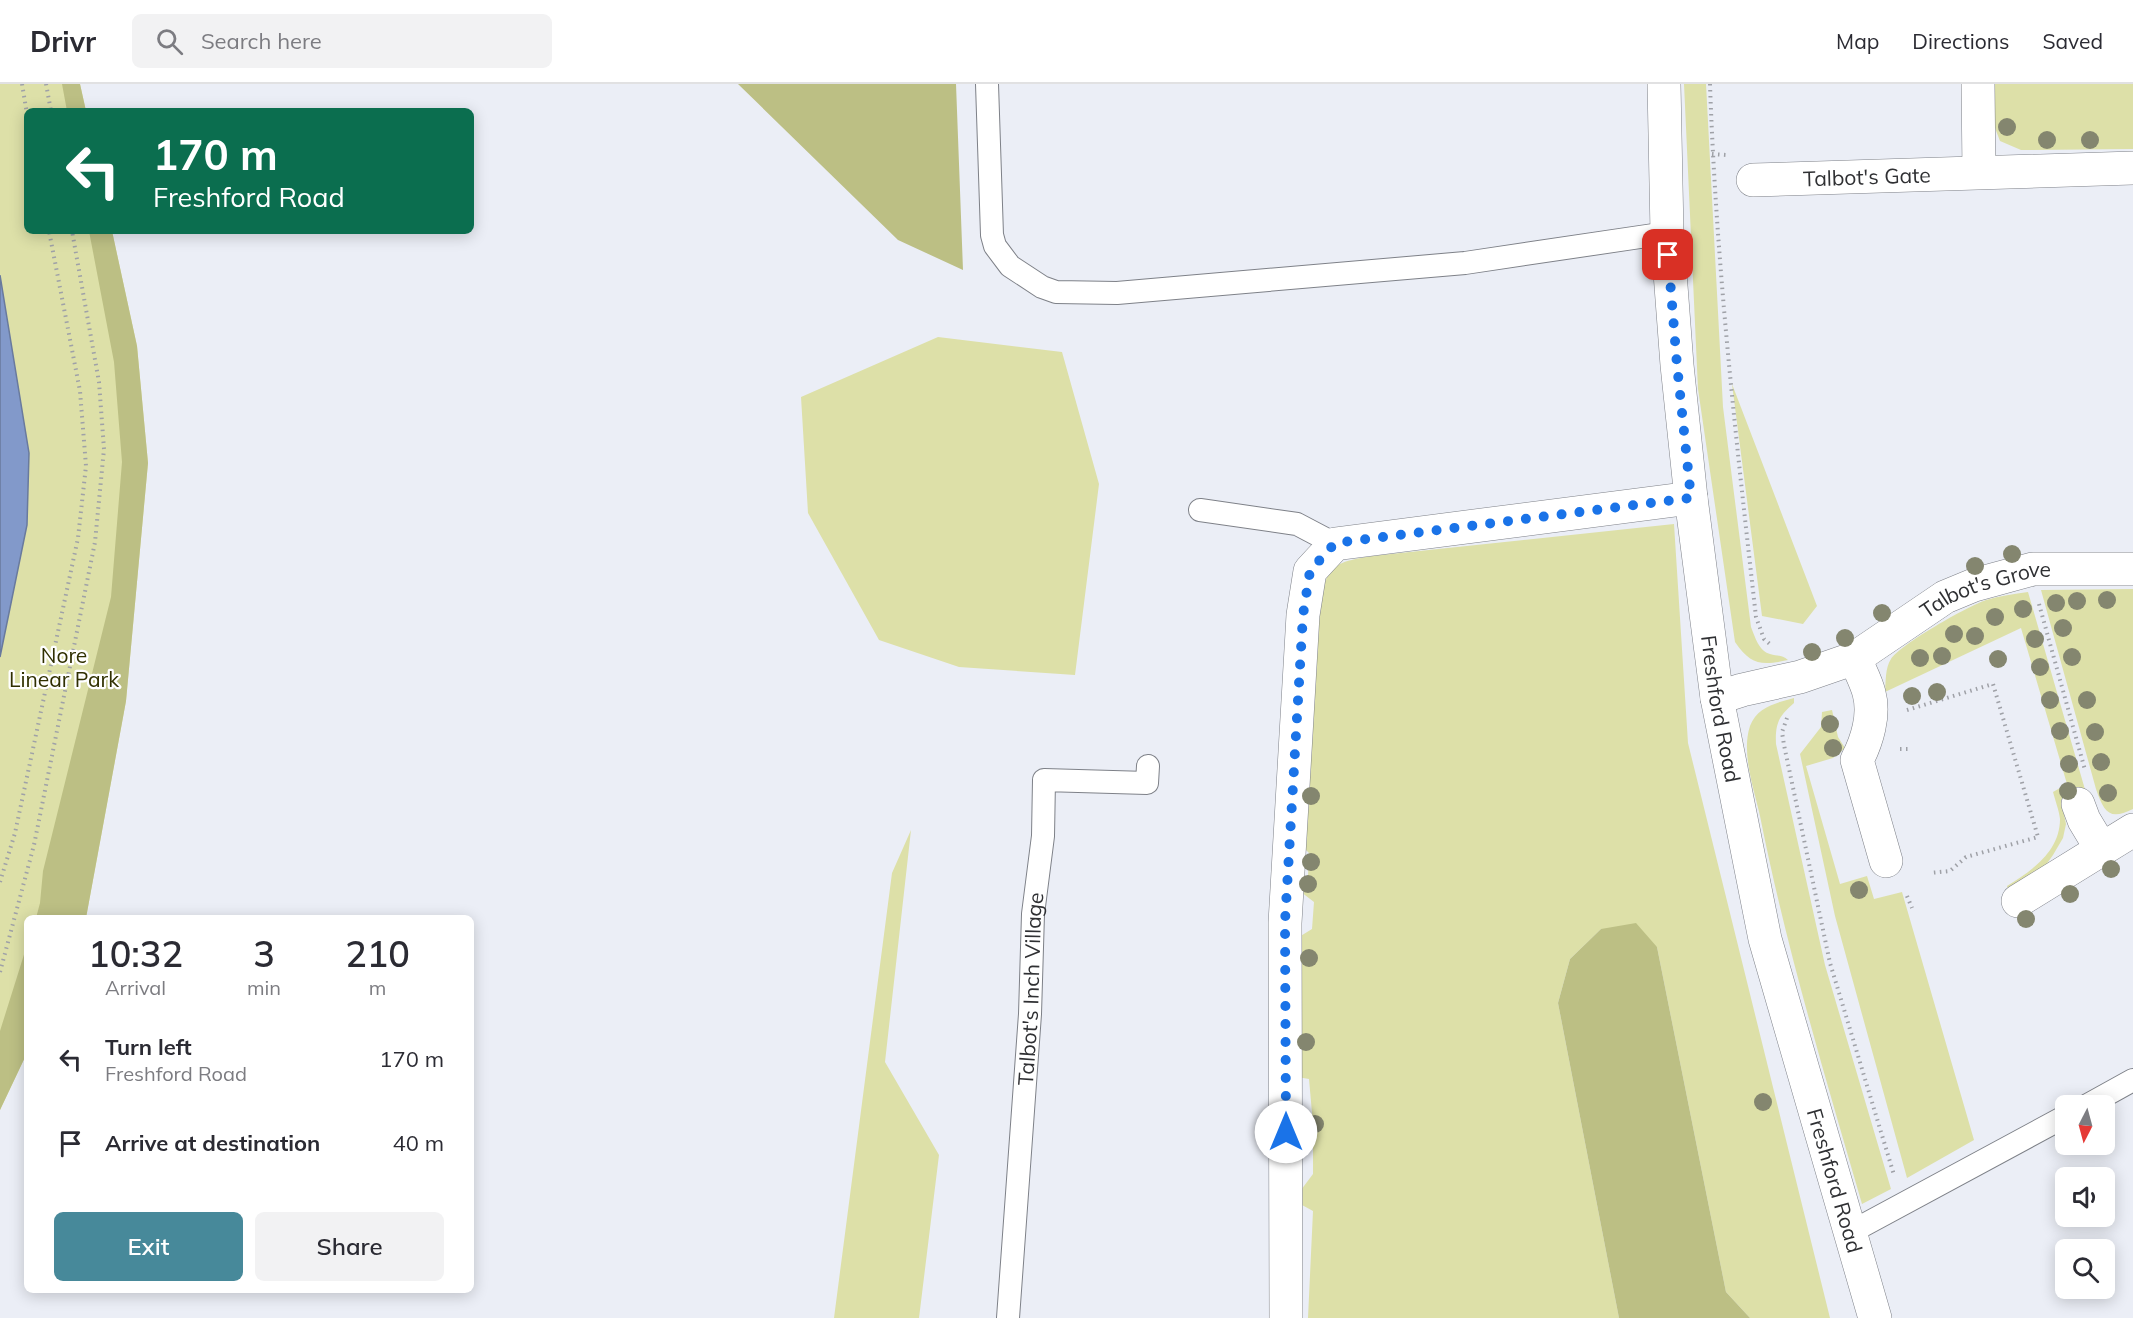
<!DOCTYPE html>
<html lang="en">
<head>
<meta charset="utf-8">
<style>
  body { margin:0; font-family:Mulish,sans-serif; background:#f2f2f3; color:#2b2b33; height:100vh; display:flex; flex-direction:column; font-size:22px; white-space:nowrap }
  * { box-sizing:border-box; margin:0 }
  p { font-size:20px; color:#7c7c81 }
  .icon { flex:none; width:33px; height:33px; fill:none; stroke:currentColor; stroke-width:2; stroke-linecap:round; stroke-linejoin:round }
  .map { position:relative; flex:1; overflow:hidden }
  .panel { position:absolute; left:24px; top:831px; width:450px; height:378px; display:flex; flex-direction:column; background:#fff; border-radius:9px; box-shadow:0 3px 15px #0003 }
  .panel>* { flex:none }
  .guide { position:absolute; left:24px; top:24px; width:450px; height:126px; border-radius:9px; box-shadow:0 3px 15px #0003; background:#0b6e4f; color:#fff; overflow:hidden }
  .needle { width:39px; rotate:186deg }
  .tools { position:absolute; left:2055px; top:1011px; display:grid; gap:12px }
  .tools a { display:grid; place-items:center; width:60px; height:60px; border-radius:9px; background:#fff; box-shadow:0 3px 15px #0003; font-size:30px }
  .pin { position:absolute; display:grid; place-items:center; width:51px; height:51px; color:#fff; margin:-26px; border-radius:12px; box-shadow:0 3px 9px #0006 }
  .me { position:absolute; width:66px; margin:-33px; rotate:0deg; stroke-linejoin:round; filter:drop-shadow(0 0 4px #0008) }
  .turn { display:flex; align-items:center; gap:21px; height:126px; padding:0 30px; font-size:27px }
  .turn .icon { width:78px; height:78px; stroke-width:2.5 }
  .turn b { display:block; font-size:42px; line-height:51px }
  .eta { display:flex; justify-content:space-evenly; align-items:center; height:102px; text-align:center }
  .eta b { font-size:36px; font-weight:600; line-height:42px }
  .button { display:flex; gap:12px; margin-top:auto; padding:12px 30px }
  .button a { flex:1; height:69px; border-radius:9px; background:#47899a; color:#fff; font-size:24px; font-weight:600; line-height:69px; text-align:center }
  .button a+a { background:#f2f2f3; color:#2b2b33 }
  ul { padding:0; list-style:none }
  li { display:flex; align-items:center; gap:18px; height:84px; padding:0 30px }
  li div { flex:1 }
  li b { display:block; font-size:22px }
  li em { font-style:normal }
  header { display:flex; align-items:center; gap:36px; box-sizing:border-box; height:84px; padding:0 30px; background:#fff; border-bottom:2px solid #e1e1e2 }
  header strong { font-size:28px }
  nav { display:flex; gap:33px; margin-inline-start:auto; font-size:21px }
  .search { width:420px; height:54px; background:#f2f2f3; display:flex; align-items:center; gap:15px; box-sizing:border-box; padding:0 21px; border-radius:9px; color:#7c7c81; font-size:22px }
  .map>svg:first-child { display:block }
</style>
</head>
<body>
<header>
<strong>Drivr</strong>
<div class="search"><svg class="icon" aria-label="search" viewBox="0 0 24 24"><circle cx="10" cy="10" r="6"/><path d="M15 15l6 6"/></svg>Search here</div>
<nav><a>Map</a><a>Directions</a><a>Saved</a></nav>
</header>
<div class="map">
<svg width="2133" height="1234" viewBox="0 0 2133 1234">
  <rect width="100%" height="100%" fill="#ebeef6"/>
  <path fill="#dde0a8" d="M0 0H80L86 27H27V147H112L137 262 148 379 126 617 86 834H27V969L0 1026V573L27 441 29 369 0 191Z
    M1684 0H1706L1723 323 1751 543C1755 553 1759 567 1770 570 1777 572 1782 571 1788 576 1761 582 1751 581 1735 558L1698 305Z
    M1995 0H2133V65L2021 66 2000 57 1995 44Z
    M938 253 1062 268 1099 400 1075 591 959 583 879 556 808 429 801 313Z
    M1732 300 1817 522 1803 540 1762 532Z
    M1674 440 1688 659 1830 1234H1750L1726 1208 1657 863 1601 845 1570 875 1558 919 1619 1234H1308L1313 1127 1302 1121 1301 1106 1313 1090V1040L1309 995 1297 993 1299 853 1312 845 1314 818 1301 808V794L1308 792 1309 769 1302 762 1318 524C1328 483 1329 479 1372 472Z
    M2133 505V725C2109 737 2104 728 2096 705L2041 506Z
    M2028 508 2086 709 2061 716 2066 740 2063 754 2053 771 2041 788 2009 808 2007 802C2031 787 2060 768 2060 735 2059 726 2055 716 2053 708L2067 700 2021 544 1885 608C1886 597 1885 584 1891 575 1901 560 1968 522 1986 516 2000 512 2014 510 2028 508Z
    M1794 614V619C1779 632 1775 639 1776 660L1825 881 1891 1105 1862 1120C1825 992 1786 863 1760 732 1754 705 1741 669 1750 642 1757 623 1776 619 1794 614Z
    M1832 626 1838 653 1845 664 1833 674 1806 682 1840 800 1867 792 1874 815 1902 808 1974 1056 1907 1094 1835 832 1800 670 1821 643 1822 628Z
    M911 746 885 978 939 1071 919 1234H834L892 789Z"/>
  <path fill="#bcbf84" d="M62 0H80L86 27H67Z
    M738 0H956L963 186 898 156Z
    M89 147H112L137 262 148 379 126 617 86 834H36L40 819 43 787 111 513 122 378 114 278Z
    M1636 839 1657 863 1726 1208 1750 1234H1619L1558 919 1570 875 1601 845Z
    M27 861V969L0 1026V947Z"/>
  <path fill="#8299ca" stroke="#697a9d" stroke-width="1.5" d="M0 191 29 369 27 441 0 573Z"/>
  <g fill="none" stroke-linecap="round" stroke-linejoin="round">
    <g stroke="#7e8188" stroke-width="24">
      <g id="lane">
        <path d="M987 0 992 151 995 162 1010 182 1042 203 1056 208 1117 209 1465 179 1667 149"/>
        <path d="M1200 426 1297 440 1335 460"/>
        <path d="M2086 1022 2133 996"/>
        <path d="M1851 1148 2066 1032"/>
        <path id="s1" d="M1008 1234 1030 930 1033 830 1043 752 1044 696 1147 699 1148 682"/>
      </g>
    </g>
    <g stroke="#7e8188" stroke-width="34">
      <g id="street">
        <path d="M1978 0 1979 88"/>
        <path id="s2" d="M1753 96 2133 84"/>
        <path d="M1855 574C1859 585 1866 597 1869 609 1875 631 1867 657 1857 676L1886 777"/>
        <path id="s3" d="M1717 614 1742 606 1800 593 1855 574 1945 513 1974 501 2033 485H2133"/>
        <path d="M2078 720 2084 736 2102 766"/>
        <path d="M2018 817 2133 746"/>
        <path d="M1286 1234 1285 839 1303 531 1310 487 1335 460 1691 414"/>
      </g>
    </g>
    <g stroke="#7e8188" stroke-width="34">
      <g id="secondary">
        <path id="s4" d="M1664 0 1667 149 1677 281 1691 414 1717 614 1765 855 1875 1234"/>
      </g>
    </g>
    <path stroke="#9fa1a7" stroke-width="4" stroke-dasharray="1.5 4.5" stroke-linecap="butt" d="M22 0 27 30
      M46 0 51 27
      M1710 0C1716 178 1736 356 1756 533L1764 555 1772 562
      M1712 70 1726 71
      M2039 520 2085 686
      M1907 626 1993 600 2038 753 1966 773 1950 787 1930 789
      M1787 634 1782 648 1784 661 1830 879 1894 1091
      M1900 665H1911
      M0 798 15 749 78 454 86 382 80 307 49 147
      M1907 812 1912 824
      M0 888 34 761 95 458 104 365 99 298 72 147"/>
    <use href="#lane" stroke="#fff" stroke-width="22"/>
    <use href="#street" stroke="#fff" stroke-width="33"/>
    <use href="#secondary" stroke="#fff" stroke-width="33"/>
  </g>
  <g fill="#84866f">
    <circle cx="2007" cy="43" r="9"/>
    <circle cx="2047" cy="56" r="9"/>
    <circle cx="2090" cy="56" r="9"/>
    <circle cx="2012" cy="470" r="9"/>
    <circle cx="1975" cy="482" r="9"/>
    <circle cx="2107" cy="516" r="9"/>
    <circle cx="2077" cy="517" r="9"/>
    <circle cx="2056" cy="519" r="9"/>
    <circle cx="2023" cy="525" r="9"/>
    <circle cx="1882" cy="529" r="9"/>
    <circle cx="1995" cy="533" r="9"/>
    <circle cx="2063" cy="544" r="9"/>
    <circle cx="1954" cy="550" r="9"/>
    <circle cx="1975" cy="552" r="9"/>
    <circle cx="1845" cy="554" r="9"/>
    <circle cx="2035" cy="555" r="9"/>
    <circle cx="1812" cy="568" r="9"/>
    <circle cx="1942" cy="572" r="9"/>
    <circle cx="2072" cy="573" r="9"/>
    <circle cx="1920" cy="574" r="9"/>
    <circle cx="1998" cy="575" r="9"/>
    <circle cx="2040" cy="583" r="9"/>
    <circle cx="1937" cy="608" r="9"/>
    <circle cx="1912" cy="612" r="9"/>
    <circle cx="2050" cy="616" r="9"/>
    <circle cx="2087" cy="616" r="9"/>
    <circle cx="1830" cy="640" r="9"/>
    <circle cx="2060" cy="647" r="9"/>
    <circle cx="2095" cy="648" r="9"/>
    <circle cx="1833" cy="664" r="9"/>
    <circle cx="2101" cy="678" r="9"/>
    <circle cx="2069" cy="680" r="9"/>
    <circle cx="2068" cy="707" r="9"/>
    <circle cx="2108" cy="709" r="9"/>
    <circle cx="1311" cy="712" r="9"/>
    <circle cx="1311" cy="778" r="9"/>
    <circle cx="2111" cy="785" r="9"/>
    <circle cx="1308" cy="800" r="9"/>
    <circle cx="1859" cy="806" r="9"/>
    <circle cx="2070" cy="810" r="9"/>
    <circle cx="2026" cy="835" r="9"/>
    <circle cx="1309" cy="874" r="9"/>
    <circle cx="1306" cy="958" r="9"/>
    <circle cx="1763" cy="1018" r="9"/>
    <circle cx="1315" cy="1040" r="9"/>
  </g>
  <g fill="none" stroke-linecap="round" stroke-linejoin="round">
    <path stroke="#1a73e8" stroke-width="10" stroke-dasharray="0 18" d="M1286 1048 1285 838 1303 531 1310 487 1335 459 1691 414 1677 281 1668 171"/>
  </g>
  <g text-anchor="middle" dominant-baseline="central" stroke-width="4.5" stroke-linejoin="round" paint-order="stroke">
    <g font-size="21" fill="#2f3033" stroke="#fff">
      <text stroke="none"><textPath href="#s2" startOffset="114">Talbot's Gate</textPath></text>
      <text stroke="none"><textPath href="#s3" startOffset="294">Talbot's Grove</textPath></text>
      <text stroke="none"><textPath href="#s4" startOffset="628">Freshford Road</textPath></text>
      <text stroke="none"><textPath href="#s1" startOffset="330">Talbot's Inch Village</textPath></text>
      <text stroke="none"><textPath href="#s4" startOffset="1114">Freshford Road</textPath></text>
    </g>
    <g font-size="21" fill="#303001" stroke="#fff">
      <text x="64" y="571">Nore<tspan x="64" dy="24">Linear Park</tspan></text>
    </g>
  </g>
</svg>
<div class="tools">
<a><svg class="needle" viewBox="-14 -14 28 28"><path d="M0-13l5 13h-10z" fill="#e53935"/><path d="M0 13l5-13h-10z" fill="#7c7c81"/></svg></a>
<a><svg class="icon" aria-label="sound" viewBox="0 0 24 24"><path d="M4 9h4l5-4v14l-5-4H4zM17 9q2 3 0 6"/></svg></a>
<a><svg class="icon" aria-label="search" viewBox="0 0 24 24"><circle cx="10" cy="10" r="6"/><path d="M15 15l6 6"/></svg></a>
</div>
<div class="pin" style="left:1668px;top:171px;background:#d93025"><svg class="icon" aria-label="arrive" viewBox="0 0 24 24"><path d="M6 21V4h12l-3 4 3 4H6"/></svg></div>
<svg class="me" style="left:1286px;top:1048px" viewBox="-20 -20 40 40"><circle r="19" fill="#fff"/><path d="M0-13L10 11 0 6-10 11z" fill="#1a73e8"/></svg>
<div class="guide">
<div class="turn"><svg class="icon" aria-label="left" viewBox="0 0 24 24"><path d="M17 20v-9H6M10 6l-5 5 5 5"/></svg><div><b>170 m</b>Freshford Road</div></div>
</div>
<section class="panel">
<div class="eta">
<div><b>10:32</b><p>Arrival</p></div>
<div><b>3</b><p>min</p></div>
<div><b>210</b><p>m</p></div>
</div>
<ul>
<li><svg class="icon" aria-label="left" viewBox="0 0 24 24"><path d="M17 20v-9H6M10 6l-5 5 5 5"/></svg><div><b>Turn left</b><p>Freshford Road</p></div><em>170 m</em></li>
<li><svg class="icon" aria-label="arrive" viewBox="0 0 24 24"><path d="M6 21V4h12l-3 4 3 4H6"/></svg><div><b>Arrive at destination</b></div><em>40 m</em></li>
</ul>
<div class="button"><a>Exit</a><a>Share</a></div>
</section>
</div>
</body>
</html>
